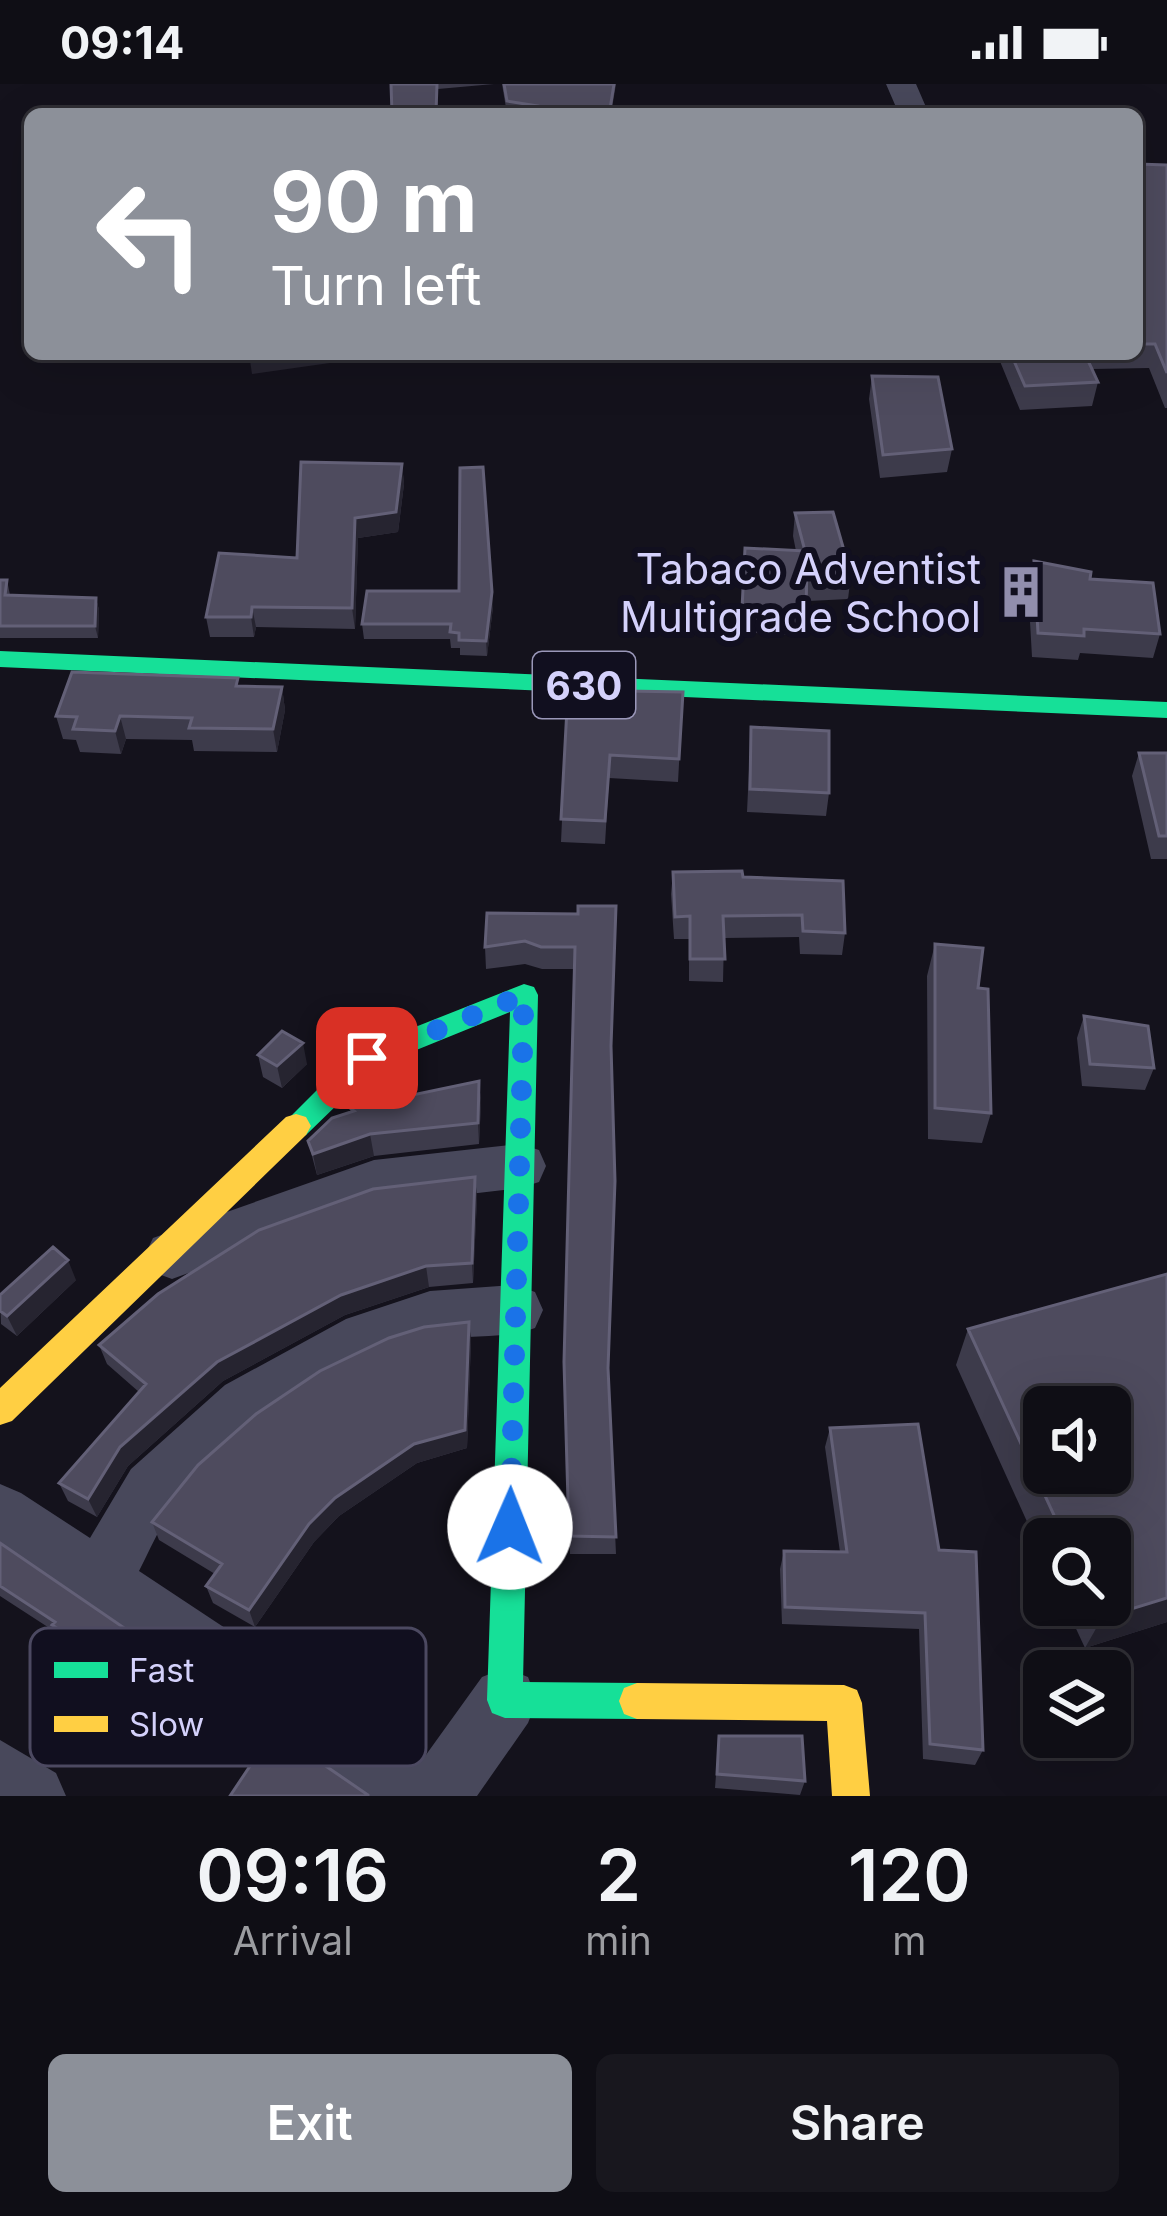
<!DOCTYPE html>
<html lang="en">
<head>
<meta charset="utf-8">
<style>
  body { margin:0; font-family:Inter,sans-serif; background:#18171e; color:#f1f3f6; height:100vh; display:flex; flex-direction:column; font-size:45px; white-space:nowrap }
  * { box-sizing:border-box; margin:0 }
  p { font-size:39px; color:#9b9ca0 }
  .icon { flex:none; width:66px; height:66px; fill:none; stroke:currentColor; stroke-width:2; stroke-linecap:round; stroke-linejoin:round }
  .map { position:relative; height:1712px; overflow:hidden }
  .sheet { display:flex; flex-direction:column; background:#0f0e15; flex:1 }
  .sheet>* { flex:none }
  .hud { position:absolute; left:24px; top:24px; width:1119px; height:252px; border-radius:18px; box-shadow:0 12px 48px #0002,0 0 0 3px #2f2e34; background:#8c9099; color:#fff; overflow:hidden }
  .tools { position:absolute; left:1023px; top:1302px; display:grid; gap:24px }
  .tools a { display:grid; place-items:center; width:108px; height:108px; border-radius:18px; background:#0f0e15; box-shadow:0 12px 48px #0002,0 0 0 3px #2f2e34; font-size:60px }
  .pin { position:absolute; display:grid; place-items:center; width:102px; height:102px; color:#fff; margin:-51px; border-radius:24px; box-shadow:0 6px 18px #0006 }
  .me { position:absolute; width:132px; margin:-66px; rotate:1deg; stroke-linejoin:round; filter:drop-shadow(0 0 9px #0008) }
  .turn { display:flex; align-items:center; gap:42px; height:252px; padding:0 48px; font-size:54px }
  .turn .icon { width:156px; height:156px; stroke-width:2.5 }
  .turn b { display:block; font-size:84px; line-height:102px }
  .eta { display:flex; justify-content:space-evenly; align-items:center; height:204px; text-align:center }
  .eta b { font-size:72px; font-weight:600; line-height:84px }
  .cta { display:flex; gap:24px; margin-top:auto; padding:24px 48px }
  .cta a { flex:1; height:138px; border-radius:18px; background:#8c9099; color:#fff; font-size:48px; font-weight:600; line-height:138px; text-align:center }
  .cta a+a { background:#18171e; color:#f1f3f6 }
  .status { display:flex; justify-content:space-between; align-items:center; height:84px; padding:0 60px; background:#0f0e15; direction:ltr }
  .status svg { height:33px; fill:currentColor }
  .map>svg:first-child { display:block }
</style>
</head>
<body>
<div class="status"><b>09:14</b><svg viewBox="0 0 49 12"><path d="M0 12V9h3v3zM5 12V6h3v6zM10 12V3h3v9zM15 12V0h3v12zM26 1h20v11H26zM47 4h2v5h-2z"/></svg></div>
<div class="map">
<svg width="1167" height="1712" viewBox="0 0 1167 1712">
  <rect width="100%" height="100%" fill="#14121c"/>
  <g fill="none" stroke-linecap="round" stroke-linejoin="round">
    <path fill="#48485b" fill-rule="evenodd" d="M886 0H916L929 30H899Z
      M520 1060 539 1066 546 1082 539 1098 520 1104 375 1121 172 1195 153 1188 145 1171 153 1154 374 1076Z
      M515 1201 535 1208 543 1226 535 1244C499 1257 462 1249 426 1258 332 1284 240 1350 176 1423 160 1440 150 1466 139 1487L423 1675 482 1593 505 1584 528 1593 537 1616 528 1639 477 1712H362L0 1464V1400L21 1409 90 1454 131 1385 225 1301 346 1235 430 1207Z
      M0 1656 56 1689 66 1712H0Z"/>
    <path fill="#16e098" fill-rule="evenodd" d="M0 567 1167 618V634L0 583Z
      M524 900 534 903 538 911 523 1598 637 1599 650 1604 655 1617 650 1630 637 1635 505 1634 492 1629 487 1616 510 928 377 982 306 1051 296 1054 286 1051 281 1042 357 966Z"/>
    <path fill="#ffcf43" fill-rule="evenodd" d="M296 1030 306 1033 311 1042 306 1051 12 1337 0 1341V1304L286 1033Z
      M637 1599 844 1601 857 1606 862 1619 870 1712H832L827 1637 637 1635 624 1630 619 1617 624 1604Z"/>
  </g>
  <path fill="#3d3b4b" d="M391 0H494L438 5 437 30H392Z
    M502 0H616L611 30H507Z
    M1137 80 1167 81V324H1165L1149 284 1092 285 1098 298 1092 322 1020 326 997 270H1137Z
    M741 270H786L744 274Z
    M872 292 952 365 947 388 880 394 869 315Z
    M402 380 404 400 398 448 358 454 355 545 256 543 254 553H210L206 533 297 474Z
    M795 429 851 491 848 515 809 517 806 508 803 552 740 548 745 464 796 467 793 452Z
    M1034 477 1090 495 1160 550 1153 574 1080 569 1078 576 1032 573 1028 502Z
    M0 496H7L10 511 96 514 99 526 98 554H0Z
    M493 523 487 572 460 571V564H451L450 555H364L362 540Z
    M239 602 282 603 285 626 277 668 194 667 192 656 126 655 121 670 80 668 76 656 63 655 56 632Z
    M568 606 683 608 678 698 609 694 605 760 561 758Z
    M751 643 829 709 826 732 747 728Z
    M1139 669H1167V775H1151L1132 692Z
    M673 788 743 793 845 849 842 871 800 870 799 853 724 854 723 898 689 897V855H674L671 810Z
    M578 830 611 967 608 1288 616 1470H570L564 1278 575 885H542L525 880 486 885 485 863Z
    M935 860 991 1029 982 1059 928 1055 927 892Z
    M1084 932 1154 984 1145 1006 1082 1002 1077 954Z
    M258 971 307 980 282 1004 263 993Z
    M479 997 481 1019 479 1060 374 1072 317 1091 308 1057 350 1028V1024Z
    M475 1093 477 1114 473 1199 429 1203 345 1231 223 1297 128 1382 97 1433 68 1417 59 1399 139 1308 107 1280 99 1261Z
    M76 1196 17 1252 1 1240 0 1211Z
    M469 1238 471 1257 467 1364 417 1379 339 1432 314 1458 255 1543 213 1519 206 1502 215 1490 159 1456 152 1438Z
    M968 1245 1167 1538 1085 1564 1065 1521H1110V1455H1044V1475L956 1281Z
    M830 1344 939 1466 983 1666 975 1681 923 1675 919 1545 782 1540 780 1485 784 1467 840 1468 825 1363Z
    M0 1459 368 1712 249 1683 217 1662 213 1654 62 1558 57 1549 0 1512Z
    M719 1652 805 1697 800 1711 715 1704Z"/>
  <path fill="#262430" d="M249 270H358V275L252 290Z
    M402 380 404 400 398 448 358 454 355 545 352 524 355 434Z
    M492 508 493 523 487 572 486 557Z
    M96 514 99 526 98 554 95 542Z
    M252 523 256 543 254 553 251 533Z
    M282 603 285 626 277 668 273 645Z
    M120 632 126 655 121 670 115 647Z
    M303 959 307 980 282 1004 277 982Z
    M479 997 481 1019 479 1060 478 1039Z
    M370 1050 374 1072 317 1091 313 1070Z
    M475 1093 477 1114 473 1199 472 1179Z
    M68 1176 76 1196 17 1252 7 1232Z
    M426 1182 429 1203 345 1231 223 1297 128 1382 97 1433 88 1415 120 1363 217 1278 341 1211Z
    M469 1238 471 1257 467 1364 417 1379 339 1432 314 1458 255 1543 249 1526 309 1440Z
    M1167 1514V1538L1085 1564 1102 1534Z"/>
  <path fill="#4e4b5e" stroke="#636077" stroke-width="3" fill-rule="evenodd" d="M391 0H437L436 28 392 29Z
    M504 0H614L610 25 553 30H538V22L507 17Z
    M1137 80 1167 81V289L1155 260H1137V178H1139L1137 172Z
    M1011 270H1085L1098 298 1025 302Z
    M872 292 938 293 952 365 883 371Z
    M301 378 402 380 396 428 355 434 352 524 252 523 251 533H206L219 469 297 474Z
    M483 383 492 508 486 557 459 556V549L450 548 451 540H362L367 507H459L460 384Z
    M833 428 851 491 811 494 807 477 806 529 742 525 745 464 805 467 795 429Z
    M1034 477 1091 488 1090 495 1153 499 1160 550 1084 545V552L1038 549Z
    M0 496H7L5 511 96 514 95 542H0Z
    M72 588 238 594 236 602 282 603 273 645 189 644 192 634 120 632 115 647 73 645 77 633 56 632Z
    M568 606 683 608 679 675 610 671 605 737 561 735Z
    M751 643 829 647V709L750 705Z
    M1139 669H1167V752H1159Z
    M742 787 743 793 843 797 845 849 803 847 802 831 723 832 725 875H690V832L675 833 673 788Z
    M578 822H616L611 962 615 1097 608 1284 616 1453 569 1452 564 1278 575 863H541L525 857 485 863 487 829 578 830Z
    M935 860 983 864 978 904 988 905 991 1029 935 1024Z
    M1084 932 1148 942 1154 984 1090 980Z
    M282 947 303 959 277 982 258 971Z
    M479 997 478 1039 370 1050 313 1070 308 1057 332 1034 354 1027 350 1024Z
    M475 1093 472 1179 426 1182 341 1211 217 1278 120 1363 88 1415 59 1399 146 1300 99 1261 158 1210 259 1146 373 1105Z
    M53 1163 68 1176 7 1232 0 1227V1211Z
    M1167 1190V1514L1102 1534 1096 1521H1110V1455H1065L968 1245ZM1044 1323H1110V1389H1044Z
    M469 1238 465 1346 414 1360 335 1414 309 1440 249 1526 206 1502 222 1480 152 1438 198 1381 256 1330 320 1287 389 1254 424 1243Z
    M918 1340 939 1466 976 1468 983 1666 930 1660 925 1529 785 1523 784 1467 847 1468 830 1344Z
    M0 1459 368 1711V1712H230L254 1676 210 1647 213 1643 52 1541 55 1538 0 1502Z
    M719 1652H802L805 1697 717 1690Z"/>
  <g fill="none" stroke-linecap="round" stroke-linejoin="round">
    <path stroke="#1a73e8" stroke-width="21" stroke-dasharray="0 37.8" d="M367 974 524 911 510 1443"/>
  </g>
  <defs>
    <g id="building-bare" transform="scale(4.14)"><path d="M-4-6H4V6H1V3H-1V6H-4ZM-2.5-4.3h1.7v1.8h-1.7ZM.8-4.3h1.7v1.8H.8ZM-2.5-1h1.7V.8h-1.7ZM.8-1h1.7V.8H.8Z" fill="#918ead" stroke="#110f1f" stroke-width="2.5" paint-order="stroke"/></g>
  </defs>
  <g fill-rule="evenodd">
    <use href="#building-bare" x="1021" y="508"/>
  </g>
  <g text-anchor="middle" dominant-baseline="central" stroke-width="12" stroke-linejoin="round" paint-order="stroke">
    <rect fill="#110f1f" stroke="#9a97b9" stroke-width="3" x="533" y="568" width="102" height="66" rx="9"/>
    <g font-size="39" font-weight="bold" fill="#d4d1fb">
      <text x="584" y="601">630</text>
    </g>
    <g font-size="42" fill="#d4d1fb" stroke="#110f1f" text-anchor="end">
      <text x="981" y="484">Tabaco Adventist<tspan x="981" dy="48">Multigrade School</tspan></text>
    </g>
  </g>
  <rect x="30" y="1544" width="396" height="138" rx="18" fill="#110f1f" stroke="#4c4961" stroke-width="3"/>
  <rect x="54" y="1578" width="54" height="16" fill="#16e098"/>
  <rect x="54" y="1632" width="54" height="16" fill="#ffcf43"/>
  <g font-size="33" fill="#d4d1fb">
    <text x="129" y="1598">Fast</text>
    <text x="129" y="1652">Slow</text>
  </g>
</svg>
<div class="tools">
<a><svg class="icon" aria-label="sound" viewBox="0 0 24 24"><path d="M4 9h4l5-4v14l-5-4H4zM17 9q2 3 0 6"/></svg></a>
<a><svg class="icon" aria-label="search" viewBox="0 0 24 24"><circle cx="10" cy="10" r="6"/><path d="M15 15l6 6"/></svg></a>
<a><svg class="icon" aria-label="layers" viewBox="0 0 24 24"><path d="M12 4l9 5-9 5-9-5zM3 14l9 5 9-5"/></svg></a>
</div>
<div class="pin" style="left:367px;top:974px;background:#d93025"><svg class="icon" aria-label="arrive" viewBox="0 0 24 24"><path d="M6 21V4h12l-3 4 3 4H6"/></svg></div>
<svg class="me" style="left:510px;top:1443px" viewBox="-20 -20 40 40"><circle r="19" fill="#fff"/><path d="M0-13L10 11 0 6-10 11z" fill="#1a73e8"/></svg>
<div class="hud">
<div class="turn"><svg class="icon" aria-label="left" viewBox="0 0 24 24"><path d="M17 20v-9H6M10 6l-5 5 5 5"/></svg><div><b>90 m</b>Turn left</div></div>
</div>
</div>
<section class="sheet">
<div class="eta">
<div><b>09:16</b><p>Arrival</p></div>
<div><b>2</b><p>min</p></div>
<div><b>120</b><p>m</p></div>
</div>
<div class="cta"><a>Exit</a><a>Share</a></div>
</section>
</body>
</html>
